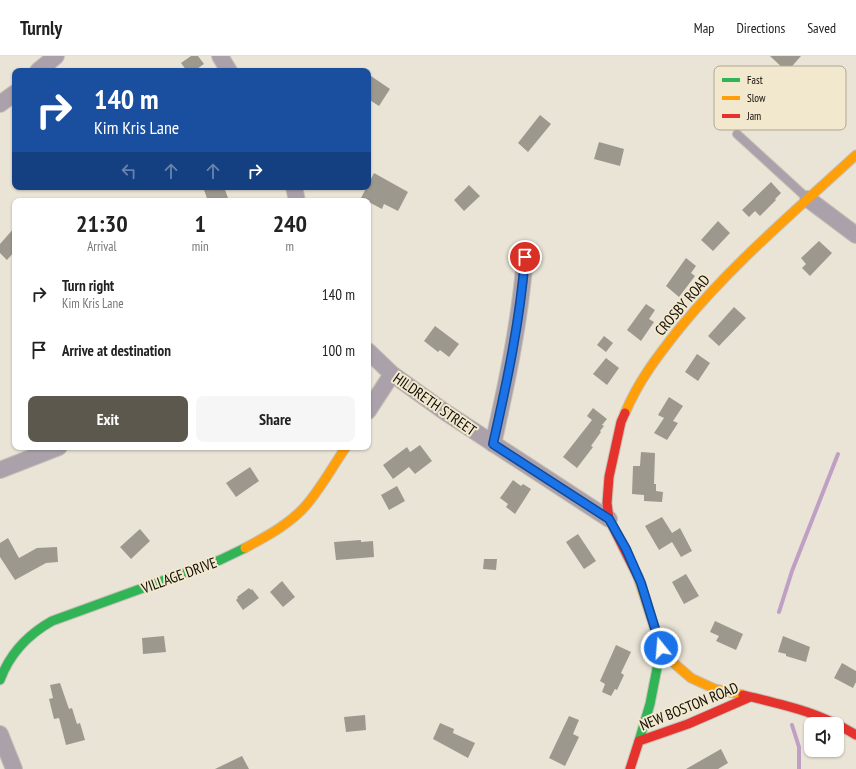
<!DOCTYPE html>
<html lang="en">
<head>
<meta charset="utf-8">
<style>
  body { margin:0; font-family:"PT Sans Narrow",sans-serif; background:#f6f6f6; color:#222; height:100vh; display:flex; flex-direction:column; font-size:15px; white-space:nowrap }
  * { box-sizing:border-box; margin:0 }
  p { font-size:13px; color:#767676 }
  .icon { flex:none; width:22px; height:22px; fill:none; stroke:currentColor; stroke-width:2; stroke-linecap:round; stroke-linejoin:round }
  .map { position:relative; flex:1; overflow:hidden }
  .details { position:absolute; left:12px; top:142px; width:359px; height:252px; display:flex; flex-direction:column; background:#fff; border-radius:8px; box-shadow:0 1px 3px #0004 }
  .details>* { flex:none }
  .banner { position:absolute; left:12px; top:12px; width:359px; height:122px; border-radius:8px; box-shadow:0 1px 3px #0004; background:#1a4fa0; color:#fff; overflow:hidden }
  .buttons { position:absolute; left:804px; top:661px; display:grid; gap:8px }
  .buttons a { display:grid; place-items:center; width:40px; height:40px; border-radius:8px; background:#fff; box-shadow:0 1px 3px #0004; font-size:20px }
  .pin { position:absolute; display:grid; place-items:center; width:34px; height:34px; color:#fff; margin:-17px; border:2px solid #fff; border-radius:50%; box-shadow:0 1px 4px #0007 }
  .me { position:absolute; width:44px; margin:-22px; rotate:343deg; stroke-linejoin:round; filter:drop-shadow(0 0 3px #0008) }
  .turn { display:flex; align-items:center; gap:14px; height:84px; padding:0 16px; font-size:18px }
  .turn .icon { width:52px; height:52px; stroke-width:2.5 }
  .turn b { display:block; font-size:28px; line-height:34px }
  .lanes { display:flex; align-items:center; height:38px; padding:0 16px; background:#0003; justify-content:center; gap:20px; direction:ltr }
  .lanes .off { opacity:.35 }
  .eta { display:flex; justify-content:space-evenly; align-items:center; height:68px; text-align:center }
  .eta b { font-size:24px; font-weight:700; line-height:28px }
  .primary-button { display:flex; gap:8px; margin-top:auto; padding:8px 16px }
  .primary-button a { flex:1; height:46px; border-radius:8px; background:#5d584e; color:#fff; font-size:16px; font-weight:700; line-height:46px; text-align:center }
  .primary-button a+a { background:#f6f6f6; color:#222 }
  ul { padding:0; list-style:none }
  li { display:flex; align-items:center; gap:12px; height:56px; padding:0 16px }
  li div { flex:1 }
  li b { display:block; font-size:15px }
  li em { font-style:normal }
  header { display:flex; align-items:center; gap:24px; box-sizing:border-box; height:56px; padding:0 20px; background:#fff; border-bottom:1px solid #e0e0e0 }
  header strong { font-size:19px }
  nav { display:flex; gap:22px; margin-inline-start:auto; font-size:14px }
  .map>svg:first-child { display:block }
</style>
</head>
<body>
<header>
<strong>Turnly</strong>
<nav><a>Map</a><a>Directions</a><a>Saved</a></nav>
</header>
<div class="map">
<svg width="856" height="713" viewBox="0 0 856 713">
  <rect width="100%" height="100%" fill="#eae4d6"/>
  <g fill="none" stroke-linecap="round" stroke-linejoin="round">
    <path stroke="#bfa0c4" stroke-width="4" d="M779 556 792 515 838 398
      M792 669 799 691V713"/>
  </g>
  <path fill="#9c988d" d="M191 0H198L204 8 194 15H187L181 7Z
    M770 0H801L787 16Z
    M368 18 390 33 379 50 368 43Z
    M540 59 551 68 528 96 518 87Z
    M599 86 624 93 620 110 594 103Z
    M374 117 408 136 398 155 384 148 382 153 361 142Z
    M771 126 781 137 775 143 776 144 760 160 755 155 749 161 742 154Z
    M469 129 480 140 464 155 454 144Z
    M203 131H224L228 142 219 145H208Z
    M718 165 730 177 713 195 701 184Z
    M15 171V195L7 204 0 197V188Z
    M819 185 832 197 810 220 802 212 806 208 801 202Z
    M686 202 696 210 691 217 695 220 679 241 666 230Z
    M646 248 655 254 649 263 654 266 641 285 627 274Z
    M734 251 746 262 719 290 708 280Z
    M435 270 459 288 449 301 440 294 438 296 424 285Z
    M604 280 613 287 606 296 597 289Z
    M697 298 710 307 698 325 685 316Z
    M606 302 619 312 607 329 593 318Z
    M669 341 683 350 673 365 678 367 667 384 654 377 664 362 658 359Z
    M593 352 607 363 602 369 604 370 600 375 601 376 591 390 593 391 577 412 563 401 592 364 587 360Z
    M420 389 432 405 415 418 409 411 393 423 383 409 407 391 410 396Z
    M641 396 655 397 654 428H656V435L663 436 662 446 644 445V439L632 438 633 410H640Z
    M250 411 259 425 236 441 226 427Z
    M513 424 521 430 523 428 531 433 515 458 506 451 508 448 500 442Z
    M397 430 405 445 389 454 381 439Z
    M662 461 672 477 680 472 692 495 681 501 672 486 659 494 645 470Z
    M140 473 150 485 131 503 120 491Z
    M578 478 596 505 584 513 566 486Z
    M8 482 19 502 37 492 57 491 58 506 46 507 15 524 0 501V487Z
    M361 484V486L373 485 374 501 336 504 334 486Z
    M484 503H497L496 514 483 513Z
    M686 518 699 540 684 548 672 526Z
    M282 525 295 541 283 551 270 536Z
    M249 532 251 534 252 533 259 542 243 554 236 544 238 542 237 541Z
    M715 565 743 578 736 594 716 585 719 580 710 576Z
    M164 580 166 596 143 598 142 582Z
    M783 580 810 591 806 606 786 600V598L778 596Z
    M616 589 631 596 621 617 624 619 617 634 615 633 611 640 602 636 605 628 600 625Z
    M842 607 856 615V626L853 632 834 622Z
    M60 627 69 653 72 652 77 668 80 667 85 684 66 689 59 662 54 663 49 643 53 642 50 629Z
    M365 659 366 674 346 676 344 661Z
    M569 660 579 664 573 678 579 681 565 710 549 702Z
    M440 667 454 673 453 677 475 687 468 702 433 683Z
    M721 693 728 707 718 713H686Z
    M242 700 249 713H215Z"/>
  <g fill="none" stroke-linecap="round" stroke-linejoin="round">
    <g stroke="#c6c1b6" stroke-width="10">
      <path id="lane" d="M737 78 807 142"/>
    </g>
    <g stroke="#c6c1b6" stroke-width="18">
      <path id="street" d="M220 0 229 15
        M38 15 56 0
        M0 48 15 37
        M294 131 297 145
        M808 143 856 179
        M368 295 392 318 445 356 609 463
        M368 355 392 318
        M493 388C507 326 520 265 525 201
        M0 414 59 391
        M0 678 14 713"/>
    </g>
    <g stroke="#c6c1b6" stroke-width="11">
      <path id="fast" d="M0 624C10 597 27 579 52 565L220 504 245 492
        M639 685 650 648 661 592"/>
    </g>
    <g stroke="#c6c1b6" stroke-width="11">
      <path id="slow" d="M625 357C639 324 657 301 679 273 731 209 795 155 856 99
        M245 492C267 480 292 467 308 447 322 430 333 410 346 391
        M638 521 661 592 676 609 691 622 715 633 743 639"/>
    </g>
    <g stroke="#c6c1b6" stroke-width="11">
      <path id="jam" d="M625 357 621 366 609 421 607 447 609 463 638 521
        M743 639C784 649 820 656 856 679
        M630 713 639 685 688 668 750 641"/>
    </g>
    <use href="#lane" stroke="#aaa1ab" stroke-width="8"/>
    <use href="#street" stroke="#aaa1ab" stroke-width="16"/>
    <use href="#fast" stroke="#30b455" stroke-width="9"/>
    <use href="#slow" stroke="#ff9f0a" stroke-width="9"/>
    <use href="#jam" stroke="#e5322d" stroke-width="9"/>
  </g>
  <g fill="none" stroke-linecap="round" stroke-linejoin="round">
    <g stroke="#114b97" stroke-width="10">
      <path id="route" d="M525 201C520 265 507 326 493 388L609 463 626 493 641 527 661 592"/>
    </g>
    <use href="#route" stroke="#1a73e8" stroke-width="7"/>
  </g>
  <g text-anchor="middle" dominant-baseline="central" stroke-width="4" stroke-linejoin="round" paint-order="stroke">
    <g font-size="15" fill="#110d05" stroke="#f2e8ce">
      <text transform="translate(682 249) rotate(-49)">CROSBY ROAD</text>
      <text transform="translate(435 348) rotate(35)">HILDRETH STREET</text>
      <text transform="translate(179 519) rotate(-20)">VILLAGE DRIVE</text>
      <text transform="translate(689 650) rotate(-22)">NEW BOSTON ROAD</text>
    </g>
  </g>
  <rect x="714" y="10" width="132" height="64" rx="6" fill="#f2e8ce" stroke="#aea692" stroke-width="1"/>
  <rect x="722" y="22" width="18" height="4" fill="#30b455"/>
  <rect x="722" y="40" width="18" height="4" fill="#ff9f0a"/>
  <rect x="722" y="58" width="18" height="4" fill="#e5322d"/>
  <g font-size="11" fill="#110d05">
    <text x="747" y="28">Fast</text>
    <text x="747" y="46">Slow</text>
    <text x="747" y="64">Jam</text>
  </g>
</svg>
<div class="buttons">
<a><svg class="icon" aria-label="sound" viewBox="0 0 24 24"><path d="M4 9h4l5-4v14l-5-4H4zM17 9q2 3 0 6"/></svg></a>
</div>
<div class="pin" style="left:525px;top:201px;background:#d93025"><svg class="icon" aria-label="arrive" viewBox="0 0 24 24"><path d="M6 21V4h12l-3 4 3 4H6"/></svg></div>
<svg class="me" style="left:661px;top:592px" viewBox="-20 -20 40 40"><circle r="17" fill="#1a73e8" stroke="#fff" stroke-width="3"/><path d="M0-11L8 9 0 5-8 9z" fill="#fff"/></svg>
<div class="banner">
<div class="turn"><svg class="icon" aria-label="right" viewBox="0 0 24 24"><path d="M7 20v-9h11M14 6l5 5-5 5"/></svg><div><b>140 m</b>Kim Kris Lane</div></div>
<div class="lanes"><svg class="icon off" aria-label="left" viewBox="0 0 24 24"><path d="M17 20v-9H6M10 6l-5 5 5 5"/></svg><svg class="icon off" aria-label="ahead" viewBox="0 0 24 24"><path d="M12 20V5M6 11l6-6 6 6"/></svg><svg class="icon off" aria-label="ahead" viewBox="0 0 24 24"><path d="M12 20V5M6 11l6-6 6 6"/></svg><svg class="icon" aria-label="right" viewBox="0 0 24 24"><path d="M7 20v-9h11M14 6l5 5-5 5"/></svg></div>
</div>
<section class="details">
<div class="eta">
<div><b>21:30</b><p>Arrival</p></div>
<div><b>1</b><p>min</p></div>
<div><b>240</b><p>m</p></div>
</div>
<ul>
<li><svg class="icon" aria-label="right" viewBox="0 0 24 24"><path d="M7 20v-9h11M14 6l5 5-5 5"/></svg><div><b>Turn right</b><p>Kim Kris Lane</p></div><em>140 m</em></li>
<li><svg class="icon" aria-label="arrive" viewBox="0 0 24 24"><path d="M6 21V4h12l-3 4 3 4H6"/></svg><div><b>Arrive at destination</b></div><em>100 m</em></li>
</ul>
<div class="primary-button"><a>Exit</a><a>Share</a></div>
</section>
</div>
</body>
</html>
